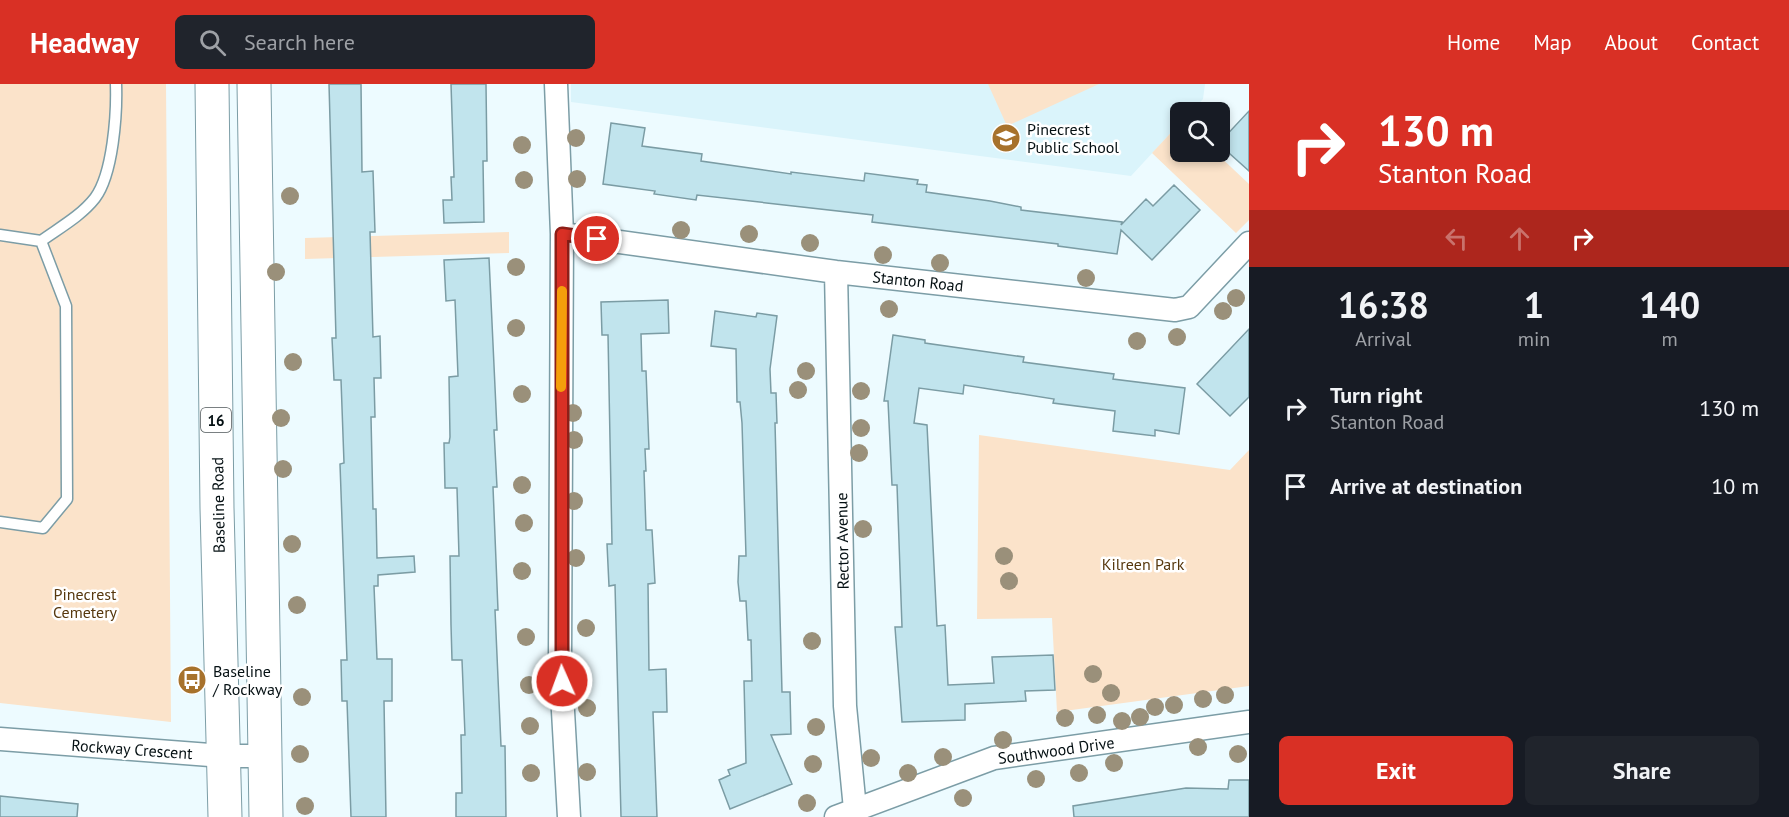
<!DOCTYPE html>
<html lang="en">
<head>
<meta charset="utf-8">
<style>
  body { margin:0; font-family:"PT Sans",sans-serif; background:#20242c; color:#f1f3f6; height:100vh; display:flex; flex-direction:column; font-size:22px; white-space:nowrap }
  * { box-sizing:border-box; margin:0 }
  p { font-size:20px; color:#9ea1a6 }
  .icon { flex:none; width:33px; height:33px; fill:none; stroke:currentColor; stroke-width:2; stroke-linecap:round; stroke-linejoin:round }
  .map { position:relative; flex:1; overflow:hidden }
  .side { display:flex; flex-direction:column; background:#171b24; width:540px }
  .side>* { flex:none }
  .guide { background:#d93025; color:#fff; overflow:hidden }
  .fabs { position:absolute; left:1170px; top:18px; display:grid; gap:12px }
  .fabs a { display:grid; place-items:center; width:60px; height:60px; border-radius:9px; background:#171b24; box-shadow:0 3px 9px #0003; font-size:30px }
  .pin { position:absolute; display:grid; place-items:center; width:51px; height:51px; color:#fff; margin:-26px; border:3px solid #fff; border-radius:50%; box-shadow:0 2px 6px #0007 }
  .me { position:absolute; width:66px; margin:-33px; rotate:358deg; stroke-linejoin:round; filter:drop-shadow(0 0 4px #0008) }
  .turn { display:flex; align-items:center; gap:21px; height:126px; padding:0 30px; font-size:27px }
  .turn .icon { width:78px; height:78px; stroke-width:2.5 }
  .turn b { display:block; font-size:42px; line-height:51px }
  .lanes { display:flex; align-items:center; height:57px; padding:0 30px; background:#0003; justify-content:center; gap:30px; direction:ltr }
  .lanes .off { opacity:.35 }
  .eta { display:flex; justify-content:space-evenly; align-items:center; height:102px; text-align:center }
  .eta b { font-size:36px; font-weight:700; line-height:42px }
  .primary-button { display:flex; gap:12px; margin-top:auto; padding:12px 30px }
  .primary-button a { flex:1; height:69px; border-radius:9px; background:#d93025; color:#fff; font-size:24px; font-weight:700; line-height:69px; text-align:center }
  .primary-button a+a { background:#20242c; color:#f1f3f6 }
  ul { padding:0; list-style:none }
  li { display:flex; align-items:center; gap:18px; height:78px; padding:0 30px }
  li div { flex:1 }
  li b { display:block; font-size:22px }
  li em { font-style:normal }
  header { display:flex; align-items:center; gap:36px; box-sizing:border-box; height:84px; padding:0 30px; background:#d93025; color:#fff }
  header strong { font-size:28px }
  nav { display:flex; gap:33px; margin-inline-start:auto; font-size:21px }
  .search { width:420px; height:54px; background:#20242c; display:flex; align-items:center; gap:15px; box-sizing:border-box; padding:0 21px; border-radius:9px; color:#9ea1a6; font-size:22px }
  main { display:flex; flex:1; min-height:0 }
  .map>svg:first-child { display:block }
</style>
</head>
<body>
<header>
<strong>Headway</strong>
<div class="search"><svg class="icon" aria-label="search" viewBox="0 0 24 24"><circle cx="10" cy="10" r="6"/><path d="M15 15l6 6"/></svg>Search here</div>
<nav><a>Home</a><a>Map</a><a>About</a><a>Contact</a></nav>
</header>
<main>
<div class="map">
<svg width="1249" height="733" viewBox="0 0 1249 733">
  <rect width="100%" height="100%" fill="#edfbff"/>
  <path fill="#daf4fb" d="M571 0H1205L1203 15 1191 28H1180V39L1131 92 571 18Z"/>
  <path fill="#fbe3ca" d="M0 0H166L171 638 0 619Z
    M988 0H1099L1007 42Z
    M1180 39V68H1215L1249 100V136L1236 149 1152 69Z
    M509 148V169L305 175V154Z
    M979 351 1230 386 1249 366V602L1057 628 1052 534 977 535Z"/>
  <path fill="#c1e4ed" stroke="#7b9ca4" stroke-width="1.5" d="M329 0H361L362 88 373 87 375 148H370L373 253 380 252 381 294H374L375 333H371L373 425H376L377 474 414 472 415 488 378 491V502H374L377 575H392V617H384L386 733H351L347 617H342L341 576H347L340 380 344 379 341 296H334L332 254H336Z
    M451 0H486L487 77H483L484 138 444 139 443 116H452L451 93H454Z
    M1249 27V87L1220 61V58Z
    M611 39 645 44 642 62 702 70 701 77 791 90V88L864 97 865 89 918 96 917 100 927 101 926 108 990 117 1021 123V126L1122 138 1121 141 1146 115 1153 122 1174 101 1200 126 1152 176 1121 146 1117 170 1058 162V160L872 138 873 131 697 111 696 116 654 110 655 107 603 100Z
    M489 174 497 346H494L497 403H493L498 526H495L501 662H505L506 733H456V709H462L461 651H465L462 576H452L451 541 450 472H459L457 404H445L444 359H449L450 353 449 293 458 292 455 216 446 217 444 176Z
    M668 216 669 249 641 250 642 287H646L649 365H645L646 387H644L646 446H652L655 499 648 500 649 586 666 585 667 628H653L657 733H621L615 501 609 502 607 460H612L608 251H602L601 218Z
    M715 227 756 233 757 229 777 232 770 285 771 309H776L777 339H775L782 608H790L791 650 771 651 792 700 730 725 719 696 730 691 728 686 746 679 744 597H752L751 556H748L746 517H740L738 498 739 472H746L742 339 740 318H737L736 265 711 262Z
    M1249 245V313L1230 332 1197 300Z
    M893 251 925 256V259L1024 273 1023 278 1114 290 1113 295 1185 304 1179 350 1155 346V352L1113 347 1115 327 1053 319 1054 315 964 301 963 310 919 304 914 339 927 341 937 542 945 541 948 601 994 599 992 573 1053 571 1055 606 1025 607 1026 617 965 620V636L902 638 895 543H902L897 401H892L888 317H884Z
    M1229 696H1249V733H1074L1073 722 1186 704 1228 705Z
    M0 712 78 720 77 733H0Z"/>
  <g fill="none" stroke-linecap="round" stroke-linejoin="round">
    <g stroke="#7c9da6" stroke-width="13">
      <path id="service" d="M0 151 41 157C59 144 81 132 95 114 113 90 117 30 116 0
        M0 438 43 444 67 415 66 222 41 157"/>
    </g>
    <g stroke="#7c9da6" stroke-width="25">
      <path id="minor" d="M556 0 562 150 560 574 569 733
        M562 150 836 188 1175 226 1189 223 1249 159
        M836 188 845 622 855 725
        M0 655 223 672H263
        M836 733 994 674 1249 638"/>
    </g>
    <g stroke="#7c9da6" stroke-width="35">
      <path id="primary" d="M212 0 217 424 225 733
        M254 0 266 733"/>
    </g>
    <use href="#service" stroke="#fff" stroke-width="10"/>
    <use href="#minor" stroke="#fff" stroke-width="22"/>
    <use href="#primary" stroke="#fff" stroke-width="33"/>
  </g>
  <g fill="#9a907a">
    <circle cx="576" cy="54" r="9"/>
    <circle cx="522" cy="61" r="9"/>
    <circle cx="577" cy="95" r="9"/>
    <circle cx="524" cy="96" r="9"/>
    <circle cx="290" cy="112" r="9"/>
    <circle cx="681" cy="146" r="9"/>
    <circle cx="749" cy="150" r="9"/>
    <circle cx="810" cy="159" r="9"/>
    <circle cx="883" cy="171" r="9"/>
    <circle cx="940" cy="179" r="9"/>
    <circle cx="516" cy="183" r="9"/>
    <circle cx="276" cy="188" r="9"/>
    <circle cx="1086" cy="194" r="9"/>
    <circle cx="1236" cy="214" r="9"/>
    <circle cx="889" cy="225" r="9"/>
    <circle cx="1223" cy="227" r="9"/>
    <circle cx="516" cy="244" r="9"/>
    <circle cx="1177" cy="253" r="9"/>
    <circle cx="1137" cy="257" r="9"/>
    <circle cx="293" cy="278" r="9"/>
    <circle cx="806" cy="287" r="9"/>
    <circle cx="798" cy="306" r="9"/>
    <circle cx="861" cy="307" r="9"/>
    <circle cx="522" cy="310" r="9"/>
    <circle cx="573" cy="329" r="9"/>
    <circle cx="281" cy="334" r="9"/>
    <circle cx="861" cy="344" r="9"/>
    <circle cx="574" cy="356" r="9"/>
    <circle cx="859" cy="369" r="9"/>
    <circle cx="283" cy="385" r="9"/>
    <circle cx="522" cy="401" r="9"/>
    <circle cx="574" cy="417" r="9"/>
    <circle cx="524" cy="439" r="9"/>
    <circle cx="863" cy="445" r="9"/>
    <circle cx="292" cy="460" r="9"/>
    <circle cx="1004" cy="472" r="9"/>
    <circle cx="576" cy="474" r="9"/>
    <circle cx="522" cy="487" r="9"/>
    <circle cx="1009" cy="497" r="9"/>
    <circle cx="297" cy="521" r="9"/>
    <circle cx="586" cy="544" r="9"/>
    <circle cx="526" cy="553" r="9"/>
    <circle cx="812" cy="557" r="9"/>
    <circle cx="1093" cy="590" r="9"/>
    <circle cx="529" cy="601" r="9"/>
    <circle cx="1111" cy="609" r="9"/>
    <circle cx="1225" cy="611" r="9"/>
    <circle cx="302" cy="613" r="9"/>
    <circle cx="1203" cy="615" r="9"/>
    <circle cx="1174" cy="621" r="9"/>
    <circle cx="1155" cy="623" r="9"/>
    <circle cx="587" cy="624" r="9"/>
    <circle cx="1097" cy="631" r="9"/>
    <circle cx="1140" cy="633" r="9"/>
    <circle cx="1065" cy="634" r="9"/>
    <circle cx="1122" cy="637" r="9"/>
    <circle cx="530" cy="642" r="9"/>
    <circle cx="816" cy="643" r="9"/>
    <circle cx="1003" cy="656" r="9"/>
    <circle cx="1198" cy="663" r="9"/>
    <circle cx="300" cy="670" r="9"/>
    <circle cx="1238" cy="670" r="9"/>
    <circle cx="943" cy="673" r="9"/>
    <circle cx="871" cy="674" r="9"/>
    <circle cx="1114" cy="679" r="9"/>
    <circle cx="813" cy="680" r="9"/>
    <circle cx="587" cy="688" r="9"/>
    <circle cx="531" cy="689" r="9"/>
    <circle cx="908" cy="689" r="9"/>
    <circle cx="1079" cy="689" r="9"/>
    <circle cx="1036" cy="695" r="9"/>
    <circle cx="963" cy="714" r="9"/>
    <circle cx="807" cy="719" r="9"/>
    <circle cx="305" cy="722" r="9"/>
  </g>
  <g fill="none" stroke-linecap="round" stroke-linejoin="round">
    <g stroke="#8d1f18" stroke-width="15">
      <path id="route" d="M562 597V150L597 155"/>
    </g>
    <use href="#route" stroke="#d93025" stroke-width="10"/>
    <path stroke="#f59e0b" stroke-width="10" d="M561 303 562 207"/>
  </g>
  <defs>
    <g id="school-disc" transform="scale(1.5)"><circle r="9.5" fill="#a7722c" stroke="#fff"/><path d="M0-5L7-2L0 1L-7-2ZM-4 1L0 2.5L4 1V4Q0 6-4 4Z" fill="#fff"/></g>
    <g id="bus-disc" transform="scale(1.5)"><circle r="9.5" fill="#a7722c" stroke="#fff"/><path d="M-5-6H5V4H4V6H2V4H-2V6H-4V4H-5ZM-3.5-4V0h7V-4ZM-3.5 1.2v1.5H-2V1.2ZM2 1.2v1.5H3.5V1.2Z" fill="#fff"/></g>
  </defs>
  <g fill-rule="evenodd">
    <use href="#school-disc" x="1006" y="54"/>
    <use href="#bus-disc" x="192" y="596"/>
  </g>
  <g text-anchor="middle" dominant-baseline="central" stroke-width="5" stroke-linejoin="round" paint-order="stroke">
    <rect fill="#fff" stroke="#4f5759" stroke-width="1.5" x="201" y="324" width="30" height="24" rx="4.5"/>
    <g font-size="15" font-weight="bold" fill="#040f12">
      <text x="216" y="336">16</text>
    </g>
    <g font-size="16" fill="#040f12" stroke="#fff" text-anchor="start">
      <text x="1027" y="45">Pinecrest<tspan x="1027" dy="18">Public School</tspan></text>
      <text x="213" y="587">Baseline<tspan x="213" dy="18">/ Rockway</tspan></text>
    </g>
    <g font-size="16" fill="#040f12" stroke="#fff">
      <text transform="translate(918 197) rotate(6)">Stanton Road</text>
      <text transform="translate(218 421) rotate(-91)">Baseline Road</text>
      <text transform="translate(842 457) rotate(-91)">Rector Avenue</text>
      <text transform="translate(132 665) rotate(4)">Rockway Crescent</text>
      <text transform="translate(1056 666) rotate(-8)">Southwood Drive</text>
    </g>
    <g font-size="16" fill="#57380e" stroke="#fff">
      <text x="1143" y="480">Kilreen Park</text>
      <text x="85" y="510">Pinecrest<tspan x="85" dy="18">Cemetery</tspan></text>
    </g>
  </g>
</svg>
<div class="fabs">
<a><svg class="icon" aria-label="search" viewBox="0 0 24 24"><circle cx="10" cy="10" r="6"/><path d="M15 15l6 6"/></svg></a>
</div>
<div class="pin" style="left:597px;top:155px;background:#d93025"><svg class="icon" aria-label="arrive" viewBox="0 0 24 24"><path d="M6 21V4h12l-3 4 3 4H6"/></svg></div>
<svg class="me" style="left:562px;top:597px" viewBox="-20 -20 40 40"><circle r="17" fill="#d93025" stroke="#fff" stroke-width="3"/><path d="M0-11L8 9 0 5-8 9z" fill="#fff"/></svg>
</div>
<section class="side">
<div class="guide">
<div class="turn"><svg class="icon" aria-label="right" viewBox="0 0 24 24"><path d="M7 20v-9h11M14 6l5 5-5 5"/></svg><div><b>130 m</b>Stanton Road</div></div>
<div class="lanes"><svg class="icon off" aria-label="left" viewBox="0 0 24 24"><path d="M17 20v-9H6M10 6l-5 5 5 5"/></svg><svg class="icon off" aria-label="ahead" viewBox="0 0 24 24"><path d="M12 20V5M6 11l6-6 6 6"/></svg><svg class="icon" aria-label="right" viewBox="0 0 24 24"><path d="M7 20v-9h11M14 6l5 5-5 5"/></svg></div>
</div>
<div class="eta">
<div><b>16:38</b><p>Arrival</p></div>
<div><b>1</b><p>min</p></div>
<div><b>140</b><p>m</p></div>
</div>
<ul>
<li><svg class="icon" aria-label="right" viewBox="0 0 24 24"><path d="M7 20v-9h11M14 6l5 5-5 5"/></svg><div><b>Turn right</b><p>Stanton Road</p></div><em>130 m</em></li>
<li><svg class="icon" aria-label="arrive" viewBox="0 0 24 24"><path d="M6 21V4h12l-3 4 3 4H6"/></svg><div><b>Arrive at destination</b></div><em>10 m</em></li>
</ul>
<div class="primary-button"><a>Exit</a><a>Share</a></div>
</section>
</main>
</body>
</html>
